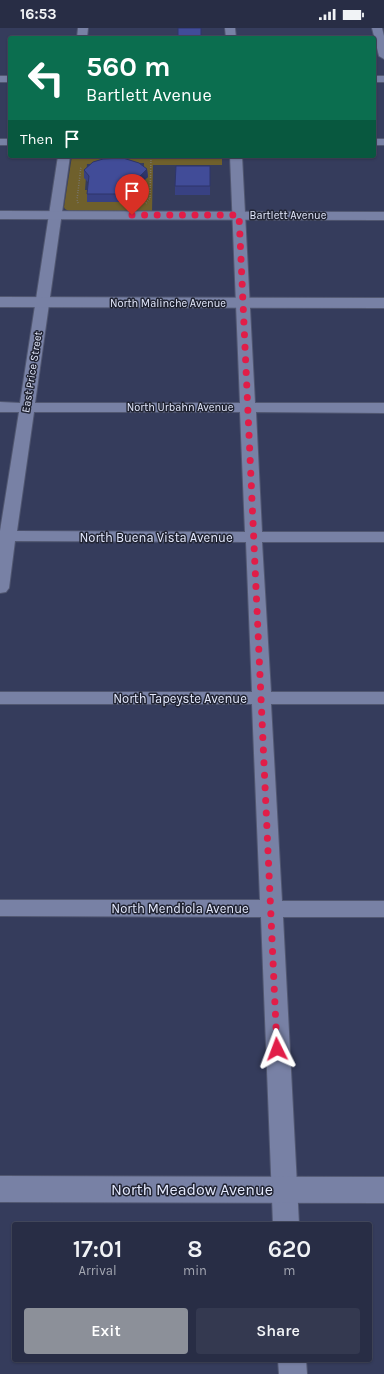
<!DOCTYPE html>
<html lang="en">
<head>
<meta charset="utf-8">
<style>
  body { margin:0; font-family:Karla,sans-serif; background:#343950; color:#f1f3f6; height:100vh; display:flex; flex-direction:column; font-size:15px; white-space:nowrap }
  * { box-sizing:border-box; margin:0 }
  p { font-size:13px; color:#a5a8b3 }
  .icon { flex:none; width:22px; height:22px; fill:none; stroke:currentColor; stroke-width:2; stroke-linecap:round; stroke-linejoin:round }
  .map { position:relative; flex:1; overflow:hidden }
  .sheet { position:absolute; left:12px; top:1194px; width:360px; height:140px; display:flex; flex-direction:column; background:#282d45; border-radius:4px; box-shadow:0 1px 3px #0004,0 0 0 1px #44495e }
  .sheet>* { flex:none }
  .hud { position:absolute; left:8px; top:8px; width:368px; height:122px; border-radius:4px; box-shadow:0 1px 3px #0004,0 0 0 1px #44495e; background:#0b6e4f; color:#fff; overflow:hidden }
  .pin { position:absolute; display:grid; place-items:center; width:34px; height:34px; color:#fff; margin:-41px -17px; border-radius:50% 50% 50% 0; rotate:-45deg; box-shadow:0 0 4px #0007 }
  .pin .icon { rotate:45deg }
  .me { position:absolute; width:44px; margin:-22px; rotate:357deg; stroke-linejoin:round; filter:drop-shadow(0 0 3px #0008) }
  .turn { display:flex; align-items:center; gap:14px; height:84px; padding:0 12px; font-size:18px }
  .turn .icon { width:52px; height:52px; stroke-width:2.5 }
  .turn b { display:block; font-size:28px; line-height:34px }
  .then { display:flex; align-items:center; height:38px; padding:0 12px; background:#0003; gap:8px; font-size:15px }
  .eta { display:flex; justify-content:space-evenly; align-items:center; height:68px; text-align:center }
  .eta b { font-size:24px; font-weight:600; line-height:28px }
  .cta { display:flex; gap:8px; margin-top:auto; padding:8px 12px }
  .cta a { flex:1; height:46px; border-radius:4px; background:#8c9099; color:#fff; font-size:16px; font-weight:600; line-height:46px; text-align:center }
  .cta a+a { background:#343950; color:#f1f3f6 }
  .status { display:flex; justify-content:space-between; align-items:center; height:28px; padding:0 20px; background:#282d45; direction:ltr }
  .status svg { height:11px; fill:currentColor }
  .map>svg:first-child { display:block }
</style>
</head>
<body>
<div class="status"><b>16:53</b><svg viewBox="0 0 49 12"><path d="M0 12V9h3v3zM5 12V6h3v6zM10 12V3h3v9zM15 12V0h3v12zM26 1h20v11H26zM47 4h2v5h-2z"/></svg></div>
<div class="map">
<svg width="384" height="1346" viewBox="0 0 384 1346">
  <rect width="100%" height="100%" fill="#353c5c"/>
  <path fill="#6f602c" fill-rule="evenodd" d="M72 128H222V137H153L152 184H71L65 181 64 179ZM144 135V163L85 162 87 136Z"/>
  <g fill="none" stroke-linecap="round" stroke-linejoin="round">
    <g stroke="#515771" stroke-width="2">
      <path id="service" d="M61 128H141L138 130H64Z"/>
    </g>
    <g stroke="#515771" stroke-width="2">
      <path id="minor" d="M78 0H88L87 10H77Z
        M225 0H235L236 10H226Z
        M372 0H382L384 8V31L379 28Z
        M0 48H10V54H0Z
        M374 48H384V54H374Z
        M0 111H10V117H0Z
        M374 111H384V117H374Z
        M58 128H70L35 375H240L230 128H242L255 375H384V385L256 384 262 504H384V514H262L271 664H384V676H271L282 873H384V889H283L299 1196H273L261 889 0 888V872H260L252 676H0V664H252L246 514 15 513 9 560 6 564 0 565V503L19 384H0V374L20 375ZM34 384H240L245 504 17 503Z
        M278 1332H306L307 1346H279Z"/>
    </g>
    <g stroke="#515771" stroke-width="2">
      <path id="secondary" d="M0 183 384 184V192L0 191Z
        M0 269 384 270V280L0 279Z
        M0 1148 384 1149V1175L0 1174Z"/>
    </g>
    <path stroke="#8288a3" stroke-width="1.5" stroke-dasharray="0.5 2" stroke-linecap="butt" d="M150 170 151 129
      M78 175 77 172 81 138
      M146 175 150 170"/>
    <use href="#service" fill="#7881a5" fill-rule="evenodd"/>
    <use href="#minor" fill="#7881a5" fill-rule="evenodd"/>
    <use href="#secondary" fill="#7881a5" fill-rule="evenodd"/>
  </g>
  <path fill="#384183" d="M210 138V167H175V158Z
    M147 141 148 149 140 156 128 162 127 174H87V166L88 154 84 150V142Z"/>
  <path fill="#2e356a" d="M147 141 148 149 140 156 128 162 127 174 128 154Z"/>
  <path fill="#414c98" stroke="#2e356a" d="M178 0H201V10H178Z
    M123 130 139 135 147 141 140 148 128 154 127 166H87L89 148 84 142 93 134 103 131Z
    M176 138H210V158H175Z"/>
  <g fill="none" stroke-linecap="round" stroke-linejoin="round">
    <path stroke="#e11d48" stroke-width="7" stroke-dasharray="0 12.6" d="M132 187H239L277 1021"/>
  </g>
  <g text-anchor="middle" dominant-baseline="central" stroke-width="3" stroke-linejoin="round" paint-order="stroke">
    <g font-size="11" fill="#e5eafe" stroke="#212433">
      <text x="288" y="187">Bartlett Avenue</text>
      <text x="168" y="275">North Malinche Avenue</text>
      <text transform="translate(32 344) rotate(-81)">East Price Street</text>
      <text x="180" y="379">North Urbahn Avenue</text>
    </g>
    <g font-size="13" fill="#e5eafe" stroke="#212433">
      <text x="156" y="509">North Buena Vista Avenue</text>
      <text x="180" y="670">North Tapeyste Avenue</text>
      <text x="180" y="880">North Mendiola Avenue</text>
    </g>
    <g font-size="16" fill="#e5eafe" stroke="#212433">
      <text x="192" y="1161">North Meadow Avenue</text>
    </g>
  </g>
</svg>
<div class="pin" style="left:132px;top:187px;background:#d93025"><svg class="icon" aria-label="arrive" viewBox="0 0 24 24"><path d="M6 21V4h12l-3 4 3 4H6"/></svg></div>
<svg class="me" style="left:277px;top:1021px" viewBox="-20 -20 40 40"><path d="M0-17L14 15 0 8-14 15z" fill="#e11d48" stroke="#fff" stroke-width="4"/></svg>
<div class="hud">
<div class="turn"><svg class="icon" aria-label="left" viewBox="0 0 24 24"><path d="M17 20v-9H6M10 6l-5 5 5 5"/></svg><div><b>560 m</b>Bartlett Avenue</div></div>
<div class="then">Then<svg class="icon" aria-label="arrive" viewBox="0 0 24 24"><path d="M6 21V4h12l-3 4 3 4H6"/></svg></div>
</div>
<section class="sheet">
<div class="eta">
<div><b>17:01</b><p>Arrival</p></div>
<div><b>8</b><p>min</p></div>
<div><b>620</b><p>m</p></div>
</div>
<div class="cta"><a>Exit</a><a>Share</a></div>
</section>
</div>
</body>
</html>
